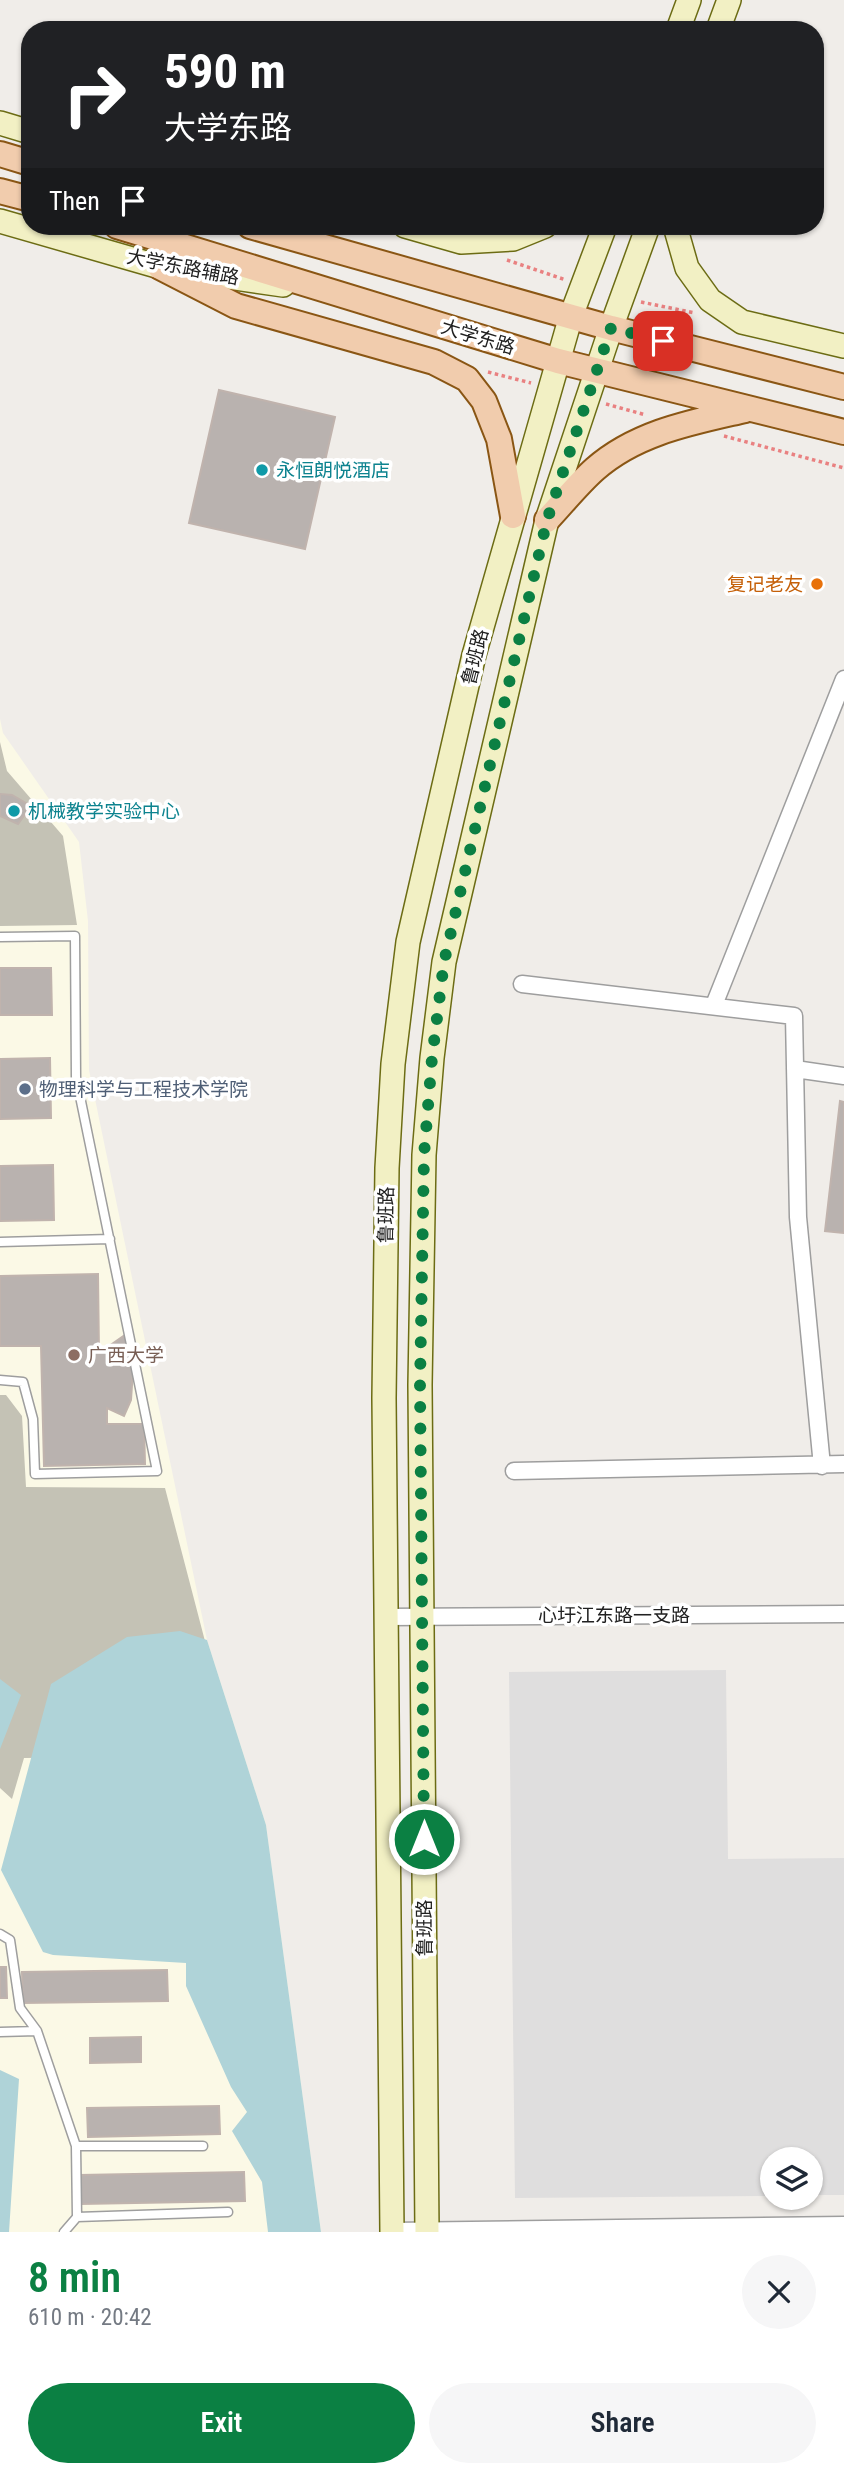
<!DOCTYPE html>
<html lang="en">
<head>
<meta charset="utf-8">
<style>
  body { margin:0; font-family:"Roboto Condensed","Noto Sans SC",sans-serif; background:#f6f6f7; color:#1f2937; height:100vh; display:flex; flex-direction:column; font-size:26px; white-space:nowrap }
  * { box-sizing:border-box; margin:0 }
  p { font-size:23px; color:#747a83 }
  .icon { flex:none; width:38px; height:38px; fill:none; stroke:currentColor; stroke-width:2; stroke-linecap:round; stroke-linejoin:round }
  .map { position:relative; height:2232px; overflow:hidden }
  .side { display:flex; flex-direction:column; background:#fff; flex:1 }
  .side>* { flex:none }
  .hud { position:absolute; left:21px; top:21px; width:803px; height:214px; border-radius:28px; box-shadow:0 2px 5px #0004; background:#202124; color:#fff; overflow:hidden }
  .buttons { position:absolute; left:760px; top:2147px; display:grid; gap:14px }
  .buttons a { display:grid; place-items:center; width:63px; height:63px; border-radius:50%; background:#fff; box-shadow:0 2px 5px #0004; font-size:35px }
  .pin { position:absolute; display:grid; place-items:center; width:60px; height:60px; color:#fff; margin:-30px; border-radius:14px; box-shadow:0 4px 10px #0006 }
  .me { position:absolute; width:77px; margin:-38px; rotate:0deg; stroke-linejoin:round; filter:drop-shadow(0 0 5px #0008) }
  .turn { display:flex; align-items:center; gap:24px; height:147px; padding:0 28px; font-size:32px }
  .turn .icon { width:91px; height:91px; stroke-width:2.5 }
  .turn b { display:block; font-size:49px; line-height:60px }
  .then { display:flex; align-items:center; height:66px; padding:0 28px; background:#0003; gap:14px; font-size:26px }
  .round { display:grid; place-items:center; flex:none; width:74px; height:74px; border-radius:37px; background:#f6f6f7 }
  .overview { display:flex; align-items:center; justify-content:space-between; height:119px; padding:0 28px }
  h1 { font-size:42px; font-weight:600; line-height:52px; color:#0b8043 }
  .cta { display:flex; gap:14px; margin-top:auto; padding:14px 28px }
  .cta a { flex:1; height:80px; border-radius:42px; background:#0b8043; color:#fff; font-size:28px; font-weight:600; line-height:80px; text-align:center }
  .cta a+a { background:#f6f6f7; color:#1f2937 }
  .map>svg:first-child { display:block }
</style>
</head>
<body>
<div class="map">
<svg width="844" height="2232" viewBox="0 0 844 2232">
  <rect width="100%" height="100%" fill="#f0ede9"/>
  <path fill="#dfdede" d="M726 1670 728 1859 844 1858V2195H810V2160H772V2196L515 2198 509 1672Z"/>
  <path fill="#fbf9e6" d="M0 719 3 733 79 842 88 921 89 1070 207 1640 266 1825 321 2232H0Z"/>
  <path fill="#c4c2b5" d="M0 742 7 771 63 836 77 925 0 926Z
    M0 1395H6L22 1416 26 1487 165 1488 235 1756 24 1758 12 1799 0 1788Z"/>
  <path fill="#afd3d8" d="M180 1631 207 1640 266 1825 321 2232H268L262 2182 232 2131 247 2112 231 2087 186 1986V1963L53 1955 43 1952 1 1870 51 1684 127 1637Z
    M0 1679 21 1695 0 1749Z
    M0 2070 19 2079 9 2232H0Z"/>
  <path fill="#b9b2af" stroke="#c0b3ad" stroke-width="2" d="M219 390 335 417 305 549 189 523Z
    M0 794 12 795 31 806 18 824 0 816Z
    M0 968H51L52 1015H0Z
    M50 1058 51 1118 0 1119V1059Z
    M840 1101 844 1102V1233L825 1231Z
    M53 1165 54 1220 0 1221V1166Z
    M98 1274 99 1353 125 1335 133 1370 131 1400 124 1416 107 1408V1424H144L145 1464 44 1466 41 1346H0V1276Z
    M0 1967H6L7 1998H0Z
    M167 1970 168 2001 23 2003 22 1972Z
    M141 2037V2062L90 2063V2038Z
    M219 2106 220 2134 88 2137 87 2108Z
    M244 2172 245 2201 81 2204 80 2175Z"/>
  <g fill="none" stroke-linecap="round" stroke-linejoin="round">
    <g stroke="#9e9e9e" stroke-width="11">
      <path id="lane" d="M0 937 75 936 76 1077 157 1471 35 1474 33 1419 23 1382 0 1380
        M0 1242 110 1239
        M0 1934 10 1940 20 2008 37 2031 76 2146 77 2217 64 2232
        M0 2032 37 2031
        M76 2146H203
        M77 2217 228 2212"/>
    </g>
    <g stroke="#9e9e9e" stroke-width="19">
      <path id="street" d="M522 984 794 1016 798 1217 822 1466
        M714 1005 844 679
        M795 1069 844 1076
        M514 1471 844 1464
        M385 1617 844 1614
        M392 2231 844 2225"/>
    </g>
    <g stroke="#6c6c14" stroke-width="26">
      <path id="secondary" d="M678 30 689 0
        M718 30 729 0
        M0 123 30 132
        M0 221 160 267 283 285
        M405 226 461 242 513 239 545 226
        M675 226 687 268 710 300 742 322 844 346
        M392 2232 384 1398 387 1168 393 1064 408 942 474 655 571 316 605 226
        M427 2232 420 1385 424 1155 432 1058 444 962 547 520 611 328 648 226"/>
    </g>
    <g stroke="#8a5614" stroke-width="28">
      <path id="primary" d="M0 154 30 163
        M0 191 30 199
        M117 226 558 361 844 432
        M250 226 611 328 844 387
        M160 267 236 306 434 362 467 379 484 401 499 439 513 516
        M547 520C563 503 578 484 595 469 637 432 693 422 745 410"/>
    </g>
    <path stroke="#e98181" stroke-width="3.5" stroke-dasharray="3.5 3.5" stroke-linecap="butt" d="M507 260 566 280
      M641 302 695 313
      M488 372 531 383
      M606 404 646 415
      M724 436 844 468"/>
    <use href="#lane" stroke="#fff" stroke-width="8"/>
    <use href="#street" stroke="#fff" stroke-width="16"/>
    <use href="#secondary" stroke="#f2f0c4" stroke-width="23"/>
    <use href="#primary" stroke="#f1ccad" stroke-width="24"/>
  </g>
  <g fill="none" stroke-linecap="round" stroke-linejoin="round">
    <path stroke="#0b8043" stroke-width="12" stroke-dasharray="0 21.6" d="M424 1839 420 1385 424 1155 432 1058 444 962 547 520 611 328 663 341"/>
  </g>
  <g fill="#0f9aa8" stroke="#fff" stroke-width="2.5">
    <circle cx="262" cy="470" r="7"/>
    <circle cx="14" cy="811" r="7"/>
  </g>
  <circle fill="#e8710a" stroke="#fff" stroke-width="2.5" cx="817" cy="584" r="7"/>
  <circle fill="#5c6f8a" stroke="#fff" stroke-width="2.5" cx="25" cy="1089" r="7"/>
  <circle fill="#8d6e63" stroke="#fff" stroke-width="2.5" cx="74" cy="1355" r="7"/>
  <g text-anchor="middle" dominant-baseline="central" stroke-width="7" stroke-linejoin="round" paint-order="stroke">
    <g font-size="19" fill="#212121" stroke="#fff">
      <text transform="translate(183 267) rotate(11)">大学东路辅路</text>
      <text transform="translate(478 337) rotate(17)">大学东路</text>
      <text transform="translate(475 657) rotate(-76)">鲁班路</text>
      <text transform="translate(386 1215) rotate(-89)">鲁班路</text>
      <text x="614" y="1615">心圩江东路一支路</text>
      <text transform="translate(424 1928) rotate(-90)">鲁班路</text>
    </g>
    <g font-size="19" fill="#0d838f" stroke="#fff" text-anchor="start">
      <text x="276" y="470">永恒朗悦酒店</text>
      <text x="28" y="811">机械教学实验中心</text>
    </g>
    <g font-size="19" fill="#c56008" stroke="#fff" text-anchor="end">
      <text x="803" y="584">复记老友</text>
    </g>
    <g font-size="19" fill="#4e5e75" stroke="#fff" text-anchor="start">
      <text x="39" y="1089">物理科学与工程技术学院</text>
    </g>
    <g font-size="19" fill="#785e54" stroke="#fff" text-anchor="start">
      <text x="88" y="1355">广西大学</text>
    </g>
  </g>
</svg>
<div class="buttons">
<a><svg class="icon" aria-label="layers" viewBox="0 0 24 24"><path d="M12 4l9 5-9 5-9-5zM3 14l9 5 9-5"/></svg></a>
</div>
<div class="pin" style="left:663px;top:341px;background:#d93025"><svg class="icon" aria-label="arrive" viewBox="0 0 24 24"><path d="M6 21V4h12l-3 4 3 4H6"/></svg></div>
<svg class="me" style="left:424px;top:1839px" viewBox="-20 -20 40 40"><circle r="17" fill="#0b8043" stroke="#fff" stroke-width="3"/><path d="M0-11L8 9 0 5-8 9z" fill="#fff"/></svg>
<div class="hud">
<div class="turn"><svg class="icon" aria-label="right" viewBox="0 0 24 24"><path d="M7 20v-9h11M14 6l5 5-5 5"/></svg><div><b>590 m</b>大学东路</div></div>
<div class="then">Then<svg class="icon" aria-label="arrive" viewBox="0 0 24 24"><path d="M6 21V4h12l-3 4 3 4H6"/></svg></div>
</div>
</div>
<section class="side">
<div class="overview"><div><h1>8 min</h1><p>610 m · 20:42</p></div><a class="round"><svg class="icon" aria-label="close" viewBox="0 0 24 24"><path d="M6 6l12 12M18 6L6 18"/></svg></a></div>
<div class="cta"><a>Exit</a><a>Share</a></div>
</section>
</body>
</html>
